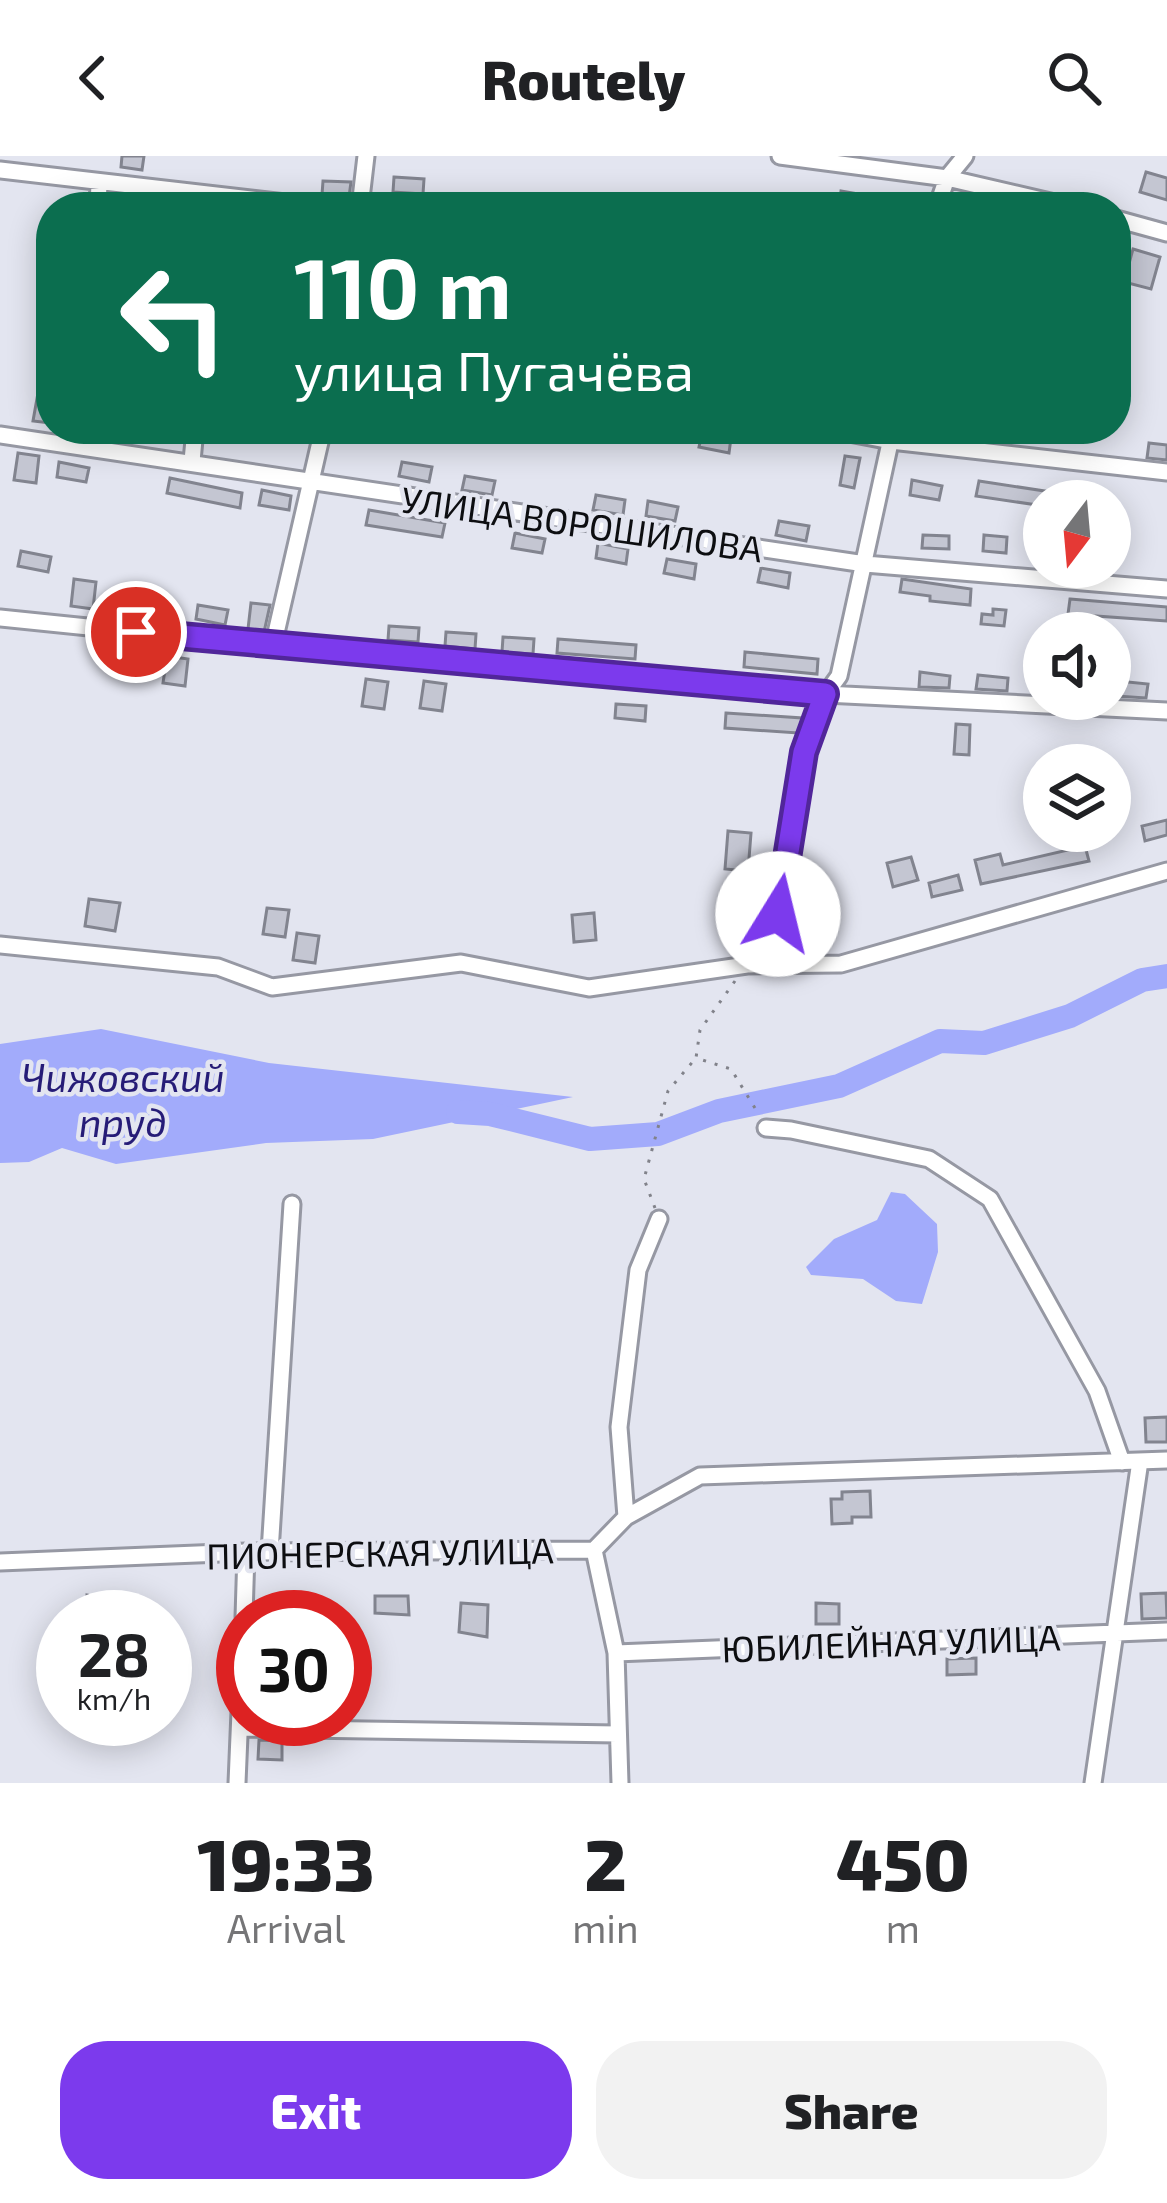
<!DOCTYPE html>
<html lang="en">
<head>
<meta charset="utf-8">
<style>
  body { margin:0; font-family:"Exo 2",sans-serif; background:#f2f2f2; color:#202124; height:100vh; display:flex; flex-direction:column; font-size:45px; white-space:nowrap }
  * { box-sizing:border-box; margin:0 }
  p { font-size:39px; color:#757577 }
  .icon { flex:none; width:66px; height:66px; fill:none; stroke:currentColor; stroke-width:2; stroke-linecap:round; stroke-linejoin:round }
  .map { position:relative; height:1627px; overflow:hidden }
  .drawer { display:flex; flex-direction:column; background:#fff; flex:1 }
  .drawer>* { flex:none }
  .guide { position:absolute; left:36px; top:36px; width:1095px; height:252px; border-radius:48px; box-shadow:0 6px 30px #0003; background:#0b6e4f; color:#fff; overflow:hidden }
  .needle { width:78px; rotate:196deg }
  .tools { position:absolute; left:1023px; top:324px; display:grid; gap:24px }
  .tools a { display:grid; place-items:center; width:108px; height:108px; border-radius:50%; background:#fff; box-shadow:0 6px 30px #0003; font-size:60px }
  .speed { position:absolute; left:36px; top:1434px; display:flex; gap:24px; font-size:60px; font-weight:700; text-align:center }
  .speed>* { display:grid; place-content:center; width:156px; height:156px; border-radius:50%; background:#fff; box-shadow:0 6px 30px #0003; line-height:1 }
  .speed small { font-size:30px; font-weight:400 }
  .speed .limit { border:18px solid #d22; background:#fff; color:#111 }
  .pin { position:absolute; display:grid; place-items:center; width:102px; height:102px; color:#fff; margin:-51px; border:6px solid #fff; border-radius:50%; box-shadow:0 3px 12px #0007 }
  .me { position:absolute; width:132px; margin:-66px; rotate:9deg; stroke-linejoin:round; filter:drop-shadow(0 0 9px #0008) }
  .turn { display:flex; align-items:center; gap:42px; height:252px; padding:0 60px; font-size:54px }
  .turn .icon { width:156px; height:156px; stroke-width:2.5 }
  .turn b { display:block; font-size:84px; line-height:102px }
  .eta { display:flex; justify-content:space-evenly; align-items:center; height:204px; text-align:center }
  .eta b { font-size:72px; font-weight:800; line-height:84px }
  .button { display:flex; gap:24px; margin-top:auto; padding:24px 60px }
  .button a { flex:1; height:138px; border-radius:48px; background:#7c3aed; color:#fff; font-size:48px; font-weight:800; line-height:138px; text-align:center }
  .button a+a { background:#f2f2f2; color:#202124 }
  header { display:flex; justify-content:space-between; align-items:center; height:156px; padding:0 60px; background:#fff; font-size:54px; font-weight:800 }
  .map>svg:first-child { display:block }
</style>
</head>
<body>
<header><svg class="icon" aria-label="back" viewBox="0 0 24 24"><path d="M15 5l-7 7 7 7"/></svg>Routely<svg class="icon" aria-label="search" viewBox="0 0 24 24"><circle cx="10" cy="10" r="6"/><path d="M15 15l6 6"/></svg></header>
<div class="map">
<svg width="1167" height="1627" viewBox="0 0 1167 1627">
  <rect width="100%" height="100%" fill="#e3e5f0"/>
  <path fill="#a2abfb" d="M101 873 269 907 573 941 373 983 266 987 116 1008 62 992 29 1006 0 1007V888Z
    M891 1036 905 1038 937 1068 938 1096 922 1148 896 1145 863 1123 811 1119 806 1111 834 1083 877 1064Z"/>
  <g fill="none" stroke-linecap="round" stroke-linejoin="round">
    <path stroke="#a2abfb" stroke-width="24" d="M458 956 490 958 590 983 658 978 719 955 839 930 940 885 984 887 1070 860 1142 824 1167 820"/>
  </g>
  <path fill="#c4c6d2" stroke="#82848f" stroke-width="3" d="M122 0H144L142 14 121 11Z
    M1146 16 1167 22V44L1140 36Z
    M394 21 424 23 423 38 393 36Z
    M323 25 351 26 349 41 322 39Z
    M841 35 864 39 862 51H839Z
    M1133 93 1160 101 1151 133 1124 126Z
    M38 237 51 239V267L33 265Z
    M702 277 731 282 729 297 699 291Z
    M1149 287 1167 289V304L1147 302Z
    M18 297 39 300 36 327 14 324Z
    M845 300 860 302 854 332 840 329Z
    M59 306 89 312 86 326 57 321Z
    M402 306 432 311 429 326 399 320Z
    M465 320 495 325 492 339 462 334Z
    M170 322 242 337 240 352 167 337Z
    M912 324 942 330 939 344 910 339Z
    M979 325 1071 339 1070 345H1044V350L976 340Z
    M262 334 291 340 289 354 259 349Z
    M596 339 625 344 623 359 593 354Z
    M648 345 678 351 675 365 646 360Z
    M369 354 445 367 442 381 366 369Z
    M779 365 809 370 806 385 776 379Z
    M515 377 545 383 542 397 512 392Z
    M923 379 949 380V393L922 392Z
    M984 379 1007 381 1006 397 983 395Z
    M598 387 628 393 626 408 596 402Z
    M21 395 51 401 48 416 18 410Z
    M667 403 696 408 694 423 664 417Z
    M761 412 790 417 788 432 758 426Z
    M74 423 96 426 93 453 71 450Z
    M902 423 971 433 970 449 930 445V440L900 436Z
    M1070 443 1167 451V465L1068 458Z
    M251 447 270 449 264 476 248 473Z
    M198 449 228 454 225 469 196 463Z
    M993 453 1006 454 1004 470 981 468 982 458 993 459Z
    M389 470 419 472 418 486 388 484Z
    M446 476 476 478 475 493 445 490Z
    M503 481 534 483 533 498 502 496Z
    M558 483 636 489 635 503 557 497Z
    M745 496 818 503 817 518 744 511Z
    M167 500 188 503 185 530 163 527Z
    M920 516 950 520 949 532 919 531Z
    M978 519 1008 522 1007 535 976 533Z
    M366 523 388 526 384 553 362 550Z
    M424 525 446 528 442 555 420 552Z
    M1118 525 1148 528 1146 542 1116 540Z
    M616 548 646 550 645 565 615 562Z
    M726 557 802 562V563L798 577 725 572Z
    M956 568 970 569 969 599 954 598Z
    M1167 664V679L1145 685 1142 670Z
    M728 675 751 677 748 715 725 713Z
    M1085 690 1089 705 981 728 975 704 1000 698 1003 709Z
    M911 701 918 724 893 731 887 707Z
    M958 719 962 734 932 741 929 727Z
    M89 743 120 747 115 775 85 770Z
    M267 752 289 754 285 781 263 778Z
    M594 757 596 784 574 786 572 759Z
    M753 759 755 774 725 778 723 763Z
    M297 777 319 780 315 807 293 804Z
    M1167 1261V1286H1146L1145 1262Z
    M870 1335 871 1361H852V1367L832 1368 831 1343H842V1336Z
    M1166 1437 1167 1462 1142 1463 1141 1438Z
    M87 1439 104 1442 105 1461H87Z
    M375 1440H408L409 1459 375 1457Z
    M461 1447 488 1449 487 1481 459 1476Z
    M816 1447 839 1448V1468H816Z
    M976 1502V1518L947 1519V1503Z
    M259 1584 282 1585V1604L258 1603Z"/>
  <g fill="none" stroke-linecap="round" stroke-linejoin="round">
    <g stroke="#9698a3" stroke-width="21">
      <path id="minor" d="M780 0 947 22 1072 51
        M0 14 320 51
        M98 51 99 27
        M360 51 366 0
        M937 51 947 22 965 0
        M1116 63 1167 77
        M828 273 891 285 1167 316
        M0 279 865 408 1167 433
        M192 305 195 273
        M0 462 273 490 825 538 1167 555
        M273 490 323 273
        M0 789 218 811 272 831 461 807 589 832 747 809 841 808 1167 715
        M747 809C757 792 774 772 779 753 799 676 788 586 839 520L893 273
        M766 972 791 974 929 1003 990 1043 1097 1235 1122 1306
        M626 1361 619 1271 638 1114 659 1063
        M594 1394 616 1497 620 1627
        M270 1396 292 1048
        M0 1406 246 1396 594 1394 626 1361 700 1320 1167 1304
        M244 1461 246 1396
        M616 1497 1167 1475
        M240 1572 617 1578
        M237 1627 243 1484
        M1093 1627 1140 1305"/>
    </g>
    <path stroke="#81828a" stroke-width="3" stroke-dasharray="3 9" stroke-linecap="butt" d="M735 825 700 874 696 902 731 913 758 957
      M655 1052 644 1023 668 935 695 903"/>
    <use href="#minor" stroke="#fff" stroke-width="15"/>
  </g>
  <g fill="none" stroke-linecap="round" stroke-linejoin="round">
    <g stroke="#51269a" stroke-width="30">
      <path id="route" d="M136 476 825 538 804 596 778 758"/>
    </g>
    <use href="#route" stroke="#7c3aed" stroke-width="21"/>
  </g>
  <g text-anchor="middle" dominant-baseline="central" stroke-width="9" stroke-linejoin="round" paint-order="stroke">
    <g font-size="36" fill="#0d0e11" stroke="#e3e5f0">
      <text transform="translate(582 367) rotate(8)">УЛИЦА ВОРОШИЛОВА</text>
      <text transform="translate(380 1396) rotate(-1)">ПИОНЕРСКАЯ УЛИЦА</text>
      <text transform="translate(891 1486) rotate(-2)">ЮБИЛЕЙНАЯ УЛИЦА</text>
    </g>
    <g font-size="39" font-style="italic" fill="#261c77" stroke="#e3e5f0">
      <text x="123" y="920">Чижовский<tspan x="123" dy="45">пруд</tspan></text>
    </g>
  </g>
</svg>
<div class="tools">
<a><svg class="needle" viewBox="-14 -14 28 28"><path d="M0-13l5 13h-10z" fill="#e53935"/><path d="M0 13l5-13h-10z" fill="#757577"/></svg></a>
<a><svg class="icon" aria-label="sound" viewBox="0 0 24 24"><path d="M4 9h4l5-4v14l-5-4H4zM17 9q2 3 0 6"/></svg></a>
<a><svg class="icon" aria-label="layers" viewBox="0 0 24 24"><path d="M12 4l9 5-9 5-9-5zM3 14l9 5 9-5"/></svg></a>
</div>
<div class="speed"><div>28<small>km/h</small></div><div class="limit">30</div></div>
<div class="pin" style="left:136px;top:476px;background:#d93025"><svg class="icon" aria-label="arrive" viewBox="0 0 24 24"><path d="M6 21V4h12l-3 4 3 4H6"/></svg></div>
<svg class="me" style="left:778px;top:758px" viewBox="-20 -20 40 40"><circle r="19" fill="#fff"/><path d="M0-13L10 11 0 6-10 11z" fill="#7c3aed"/></svg>
<div class="guide">
<div class="turn"><svg class="icon" aria-label="left" viewBox="0 0 24 24"><path d="M17 20v-9H6M10 6l-5 5 5 5"/></svg><div><b>110 m</b>улица Пугачёва</div></div>
</div>
</div>
<section class="drawer">
<div class="eta">
<div><b>19:33</b><p>Arrival</p></div>
<div><b>2</b><p>min</p></div>
<div><b>450</b><p>m</p></div>
</div>
<div class="button"><a>Exit</a><a>Share</a></div>
</section>
</body>
</html>
